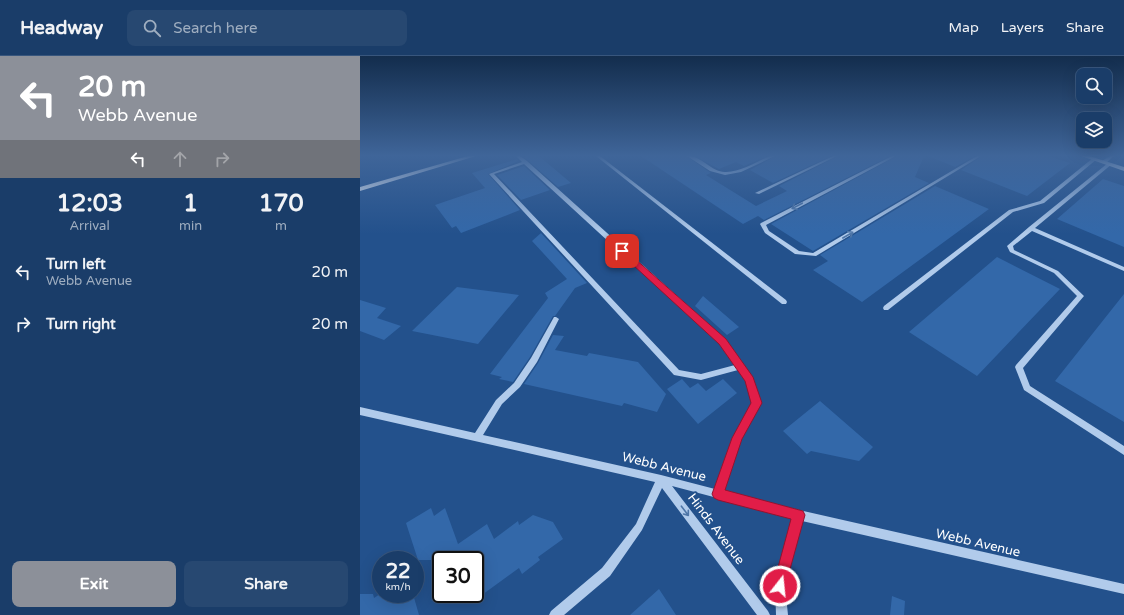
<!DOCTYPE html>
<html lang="en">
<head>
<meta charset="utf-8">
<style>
  body { margin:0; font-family:"Varela Round",sans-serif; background:#274871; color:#f1f3f6; height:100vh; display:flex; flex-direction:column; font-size:15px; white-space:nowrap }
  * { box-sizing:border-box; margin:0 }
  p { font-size:13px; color:#9faec0 }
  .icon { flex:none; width:22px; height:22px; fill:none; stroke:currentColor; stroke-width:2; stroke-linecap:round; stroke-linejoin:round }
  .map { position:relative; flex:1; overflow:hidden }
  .details { display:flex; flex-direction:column; background:#1a3d69; width:360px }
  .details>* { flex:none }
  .guide { background:#8c9099; color:#fff; overflow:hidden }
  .buttons { position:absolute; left:716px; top:12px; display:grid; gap:8px }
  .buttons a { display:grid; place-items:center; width:36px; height:36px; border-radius:8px; background:#1a3d69; box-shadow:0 4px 16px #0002,0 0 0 1px #38567d; font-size:20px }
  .speed { position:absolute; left:12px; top:495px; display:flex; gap:8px; font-size:20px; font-weight:700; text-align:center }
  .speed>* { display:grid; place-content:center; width:52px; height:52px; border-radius:50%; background:#1a3d69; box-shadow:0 4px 16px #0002,0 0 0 1px #38567d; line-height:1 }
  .speed small { font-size:10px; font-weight:400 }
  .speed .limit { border:2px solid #111; border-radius:6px; background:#fff; color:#111 }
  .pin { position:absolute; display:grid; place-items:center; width:34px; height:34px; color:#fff; margin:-17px; border-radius:8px; box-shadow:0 2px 6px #0006 }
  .me { position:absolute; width:44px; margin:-22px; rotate:16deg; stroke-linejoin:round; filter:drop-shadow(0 0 3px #0008) }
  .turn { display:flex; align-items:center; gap:14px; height:84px; padding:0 12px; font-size:18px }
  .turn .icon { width:52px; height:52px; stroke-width:2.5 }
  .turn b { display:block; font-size:28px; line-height:34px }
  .lanes { display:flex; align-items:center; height:38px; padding:0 12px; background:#0003; justify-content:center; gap:20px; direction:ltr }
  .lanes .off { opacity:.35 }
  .eta { display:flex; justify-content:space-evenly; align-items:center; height:68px; text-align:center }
  .eta b { font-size:24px; font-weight:700; line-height:28px }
  .cta { display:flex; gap:8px; margin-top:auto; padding:8px 12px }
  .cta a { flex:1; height:46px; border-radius:8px; background:#8c9099; color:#fff; font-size:16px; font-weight:700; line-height:46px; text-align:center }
  .cta a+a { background:#274871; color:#f1f3f6 }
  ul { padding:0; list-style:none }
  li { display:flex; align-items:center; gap:12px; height:52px; padding:0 12px }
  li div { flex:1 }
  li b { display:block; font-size:15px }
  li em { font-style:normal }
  header { display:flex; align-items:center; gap:24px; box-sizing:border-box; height:56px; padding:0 20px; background:#1a3d69; border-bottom:1px solid #38567d }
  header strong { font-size:19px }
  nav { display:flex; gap:22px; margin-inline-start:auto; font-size:14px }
  .search { width:280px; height:36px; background:#274871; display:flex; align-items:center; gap:10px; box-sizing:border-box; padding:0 14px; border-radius:8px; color:#9faec0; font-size:15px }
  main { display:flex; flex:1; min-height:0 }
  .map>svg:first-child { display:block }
</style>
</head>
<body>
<header>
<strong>Headway</strong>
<div class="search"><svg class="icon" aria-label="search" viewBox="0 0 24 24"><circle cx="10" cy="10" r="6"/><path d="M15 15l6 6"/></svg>Search here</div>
<nav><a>Map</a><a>Layers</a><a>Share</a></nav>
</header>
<main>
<section class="details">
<div class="guide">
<div class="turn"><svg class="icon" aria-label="left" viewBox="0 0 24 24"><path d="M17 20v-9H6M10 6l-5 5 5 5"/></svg><div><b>20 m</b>Webb Avenue</div></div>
<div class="lanes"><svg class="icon" aria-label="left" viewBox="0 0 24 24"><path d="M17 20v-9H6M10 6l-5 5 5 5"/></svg><svg class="icon off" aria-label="ahead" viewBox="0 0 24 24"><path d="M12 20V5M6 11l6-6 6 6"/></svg><svg class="icon off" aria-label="right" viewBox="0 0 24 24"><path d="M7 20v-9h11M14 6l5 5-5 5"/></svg></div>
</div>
<div class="eta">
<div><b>12:03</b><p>Arrival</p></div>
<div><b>1</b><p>min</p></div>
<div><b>170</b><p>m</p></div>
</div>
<ul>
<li><svg class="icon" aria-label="left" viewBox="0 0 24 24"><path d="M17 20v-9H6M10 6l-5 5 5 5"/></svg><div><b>Turn left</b><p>Webb Avenue</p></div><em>20 m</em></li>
<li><svg class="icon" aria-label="right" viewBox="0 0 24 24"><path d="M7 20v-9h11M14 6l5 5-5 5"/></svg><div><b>Turn right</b></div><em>20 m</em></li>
</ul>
<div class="cta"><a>Exit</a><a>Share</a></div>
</section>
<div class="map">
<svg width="764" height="559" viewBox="0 0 764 559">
  <rect width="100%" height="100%" fill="#23518c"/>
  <path fill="#3368a9" d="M169 100H179L211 127 198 131 164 101Z
    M281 100H326L351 117 346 119 396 150 427 135 419 130 478 100H530L404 164 398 160 383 168Z
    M334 100H407L384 110 376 106 359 113Z
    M416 100H471L413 127 390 114Z
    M537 100H564L555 121 569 127 453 195 411 168Z
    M568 100H615L595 111Z
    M622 100H688L710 107 667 140 601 114Z
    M157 103 159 105 128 118 160 154 101 177 96 170 92 172 75 149 125 132 112 117Z
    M164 110 190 134 161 144 137 119Z
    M743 123 764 130V191L697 163Z
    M575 130 629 153 502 246 453 214 468 205 460 199Z
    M181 177 227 227 215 232 195 260H193L170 301 153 326 139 323 142 321 130 318 188 242 185 237 207 223 172 185Z
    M637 201 700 233 617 320 549 276Z
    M97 231 159 239 118 288 52 275Z
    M764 238V366L695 325Z
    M343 240 379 271 367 279 335 250Z
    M0 244 26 252 17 262 41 270 24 284 0 275Z
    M193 279 204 280 195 294 227 300 229 297 278 306 306 338 297 356 264 347 262 350 164 328 178 307Z
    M322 323 330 332 338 327 346 335 363 323 377 337 338 368 307 333Z
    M460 345 513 391 499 405 451 395 447 398 423 375Z
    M71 452 74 460 85 452 98 488 127 468 134 483 158 465 159 469 173 459 193 466 203 483 178 501 180 504 162 518 159 512 115 544V504H58L46 467Z
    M299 533 316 559H270Z
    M0 538H13L14 542 20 538H53L59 559H0Z
    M532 540 545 545 544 559H530Z"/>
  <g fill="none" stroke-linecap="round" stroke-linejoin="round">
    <path fill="#b1cbeb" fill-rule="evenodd" d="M156 100H160L167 105 365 283 392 322 401 347 381 383 364 435 439 454 764 528V538L442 465 425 530 428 559H416L415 530 433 462 312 430 408 555 410 559H397L302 432 282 474 250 520 204 559H189L191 555 242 512 276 468 295 426 0 359V351L115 377 136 344 154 327 171 302 194 261H196L199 263 177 306 160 331 142 348 123 379 301 419 355 433 373 382 393 347 386 325 378 314 341 324 314 319 129 118 162 106ZM164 108 359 287 375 309 341 318 319 314 134 118Z
      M236 100H240L426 244 427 246 426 248H422Z
      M327 100C339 98 352 117 366 116 382 116 397 105 410 100H415L381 116 365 119 350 115Z
      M473 100H477L399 138 395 137Z
      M532 100H536L406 169 409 175 439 195 453 197 617 100H621L456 200 435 198 405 177 400 168 401 167Z
      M750 100H754L746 107H742V105Z
      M733 102 737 103 684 147 653 156 528 254H524L523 252 524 250 649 154 680 145Z
      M748 107 752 108 675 172 764 211V215L672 175 653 190 654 194 698 215 724 240 663 312 670 330 764 390V399L664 334 655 311 656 309 717 240 694 217 650 196 647 190 669 171Z"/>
    <path fill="#f6f9fe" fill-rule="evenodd" d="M108 100H116L0 135V131Z
      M721 100H729L764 111V115Z"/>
  </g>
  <defs><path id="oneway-shaft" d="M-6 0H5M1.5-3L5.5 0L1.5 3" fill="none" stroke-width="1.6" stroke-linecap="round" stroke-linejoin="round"/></defs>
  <g stroke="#4e76a8">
    <use href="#oneway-shaft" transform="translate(437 150) rotate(152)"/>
    <use href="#oneway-shaft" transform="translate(488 179) rotate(-30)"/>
    <use href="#oneway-shaft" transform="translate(325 455) rotate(53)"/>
  </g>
  <linearGradient id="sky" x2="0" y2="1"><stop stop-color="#132d4d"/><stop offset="0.56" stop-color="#3f6599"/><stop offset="1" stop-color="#3f6599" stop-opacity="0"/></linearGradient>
  <rect width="764" height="178" fill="url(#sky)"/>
  <path fill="#e11d48" stroke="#92132f" d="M260 194H265L366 283 393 321 402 347 382 383 365 434 443 455 445 459 424 535 420 537 415 535 413 530 431 463 358 444 354 442 352 438 372 382 391 347 385 325 359 288 260 197Z"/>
  <g text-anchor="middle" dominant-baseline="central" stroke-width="4" stroke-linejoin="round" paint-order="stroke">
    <g font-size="13" fill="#fff" stroke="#23518c">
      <text transform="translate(304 411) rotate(14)">Webb Avenue</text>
      <text transform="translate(356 473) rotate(53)">Hinds Avenue</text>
      <text transform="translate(618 487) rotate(13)">Webb Avenue</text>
    </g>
  </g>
</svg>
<div class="buttons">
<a><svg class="icon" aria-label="search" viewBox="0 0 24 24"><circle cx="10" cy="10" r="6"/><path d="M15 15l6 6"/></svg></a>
<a><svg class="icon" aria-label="layers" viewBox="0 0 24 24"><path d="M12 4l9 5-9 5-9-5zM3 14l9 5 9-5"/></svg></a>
</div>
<div class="speed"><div>22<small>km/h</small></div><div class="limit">30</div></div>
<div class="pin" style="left:262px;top:195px;background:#d93025"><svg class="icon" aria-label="arrive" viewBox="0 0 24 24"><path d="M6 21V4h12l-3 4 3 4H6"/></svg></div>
<svg class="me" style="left:420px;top:530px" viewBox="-20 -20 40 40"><circle r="17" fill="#e11d48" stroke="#fff" stroke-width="3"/><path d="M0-11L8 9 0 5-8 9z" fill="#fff"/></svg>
</div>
</main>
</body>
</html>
